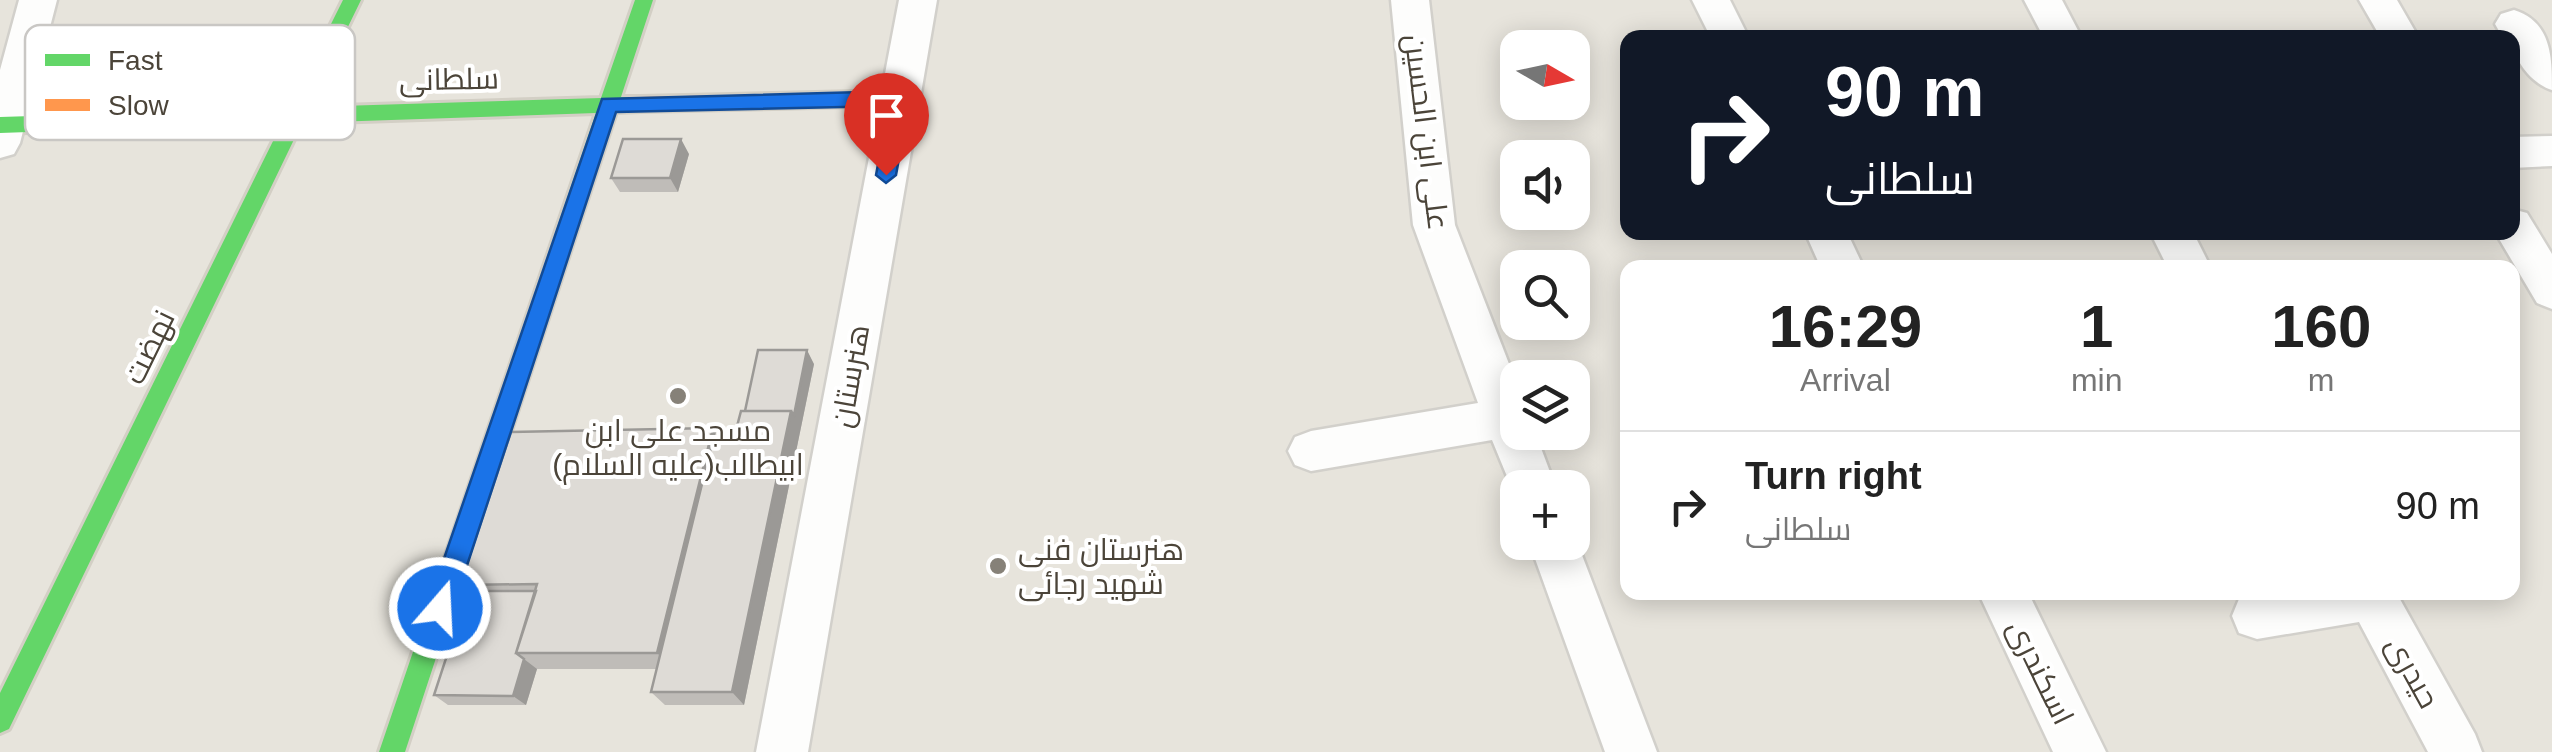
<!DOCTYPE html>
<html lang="en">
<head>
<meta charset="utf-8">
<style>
  body { margin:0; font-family:Arial,Cairo,sans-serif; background:#f2f2f2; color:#222; height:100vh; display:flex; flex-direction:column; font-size:38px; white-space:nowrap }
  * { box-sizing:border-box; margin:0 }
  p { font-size:32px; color:#767676 }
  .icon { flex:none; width:55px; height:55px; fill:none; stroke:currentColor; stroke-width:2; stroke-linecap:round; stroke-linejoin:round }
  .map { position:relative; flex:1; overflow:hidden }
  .drawer { position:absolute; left:1620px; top:260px; width:900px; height:340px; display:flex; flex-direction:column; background:#fff; border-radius:20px; box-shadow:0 5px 25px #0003 }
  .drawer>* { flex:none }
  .top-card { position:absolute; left:1620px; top:30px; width:900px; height:210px; border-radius:20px; box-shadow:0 5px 25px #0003; background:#111827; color:#fff; overflow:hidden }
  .needle { width:65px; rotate:99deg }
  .fabs { position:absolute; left:1500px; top:30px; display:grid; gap:20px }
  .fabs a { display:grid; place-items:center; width:90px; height:90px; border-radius:20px; background:#fff; box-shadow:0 5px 25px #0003; font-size:50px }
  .pin { position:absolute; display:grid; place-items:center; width:85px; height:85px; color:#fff; margin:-102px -42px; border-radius:50% 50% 50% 0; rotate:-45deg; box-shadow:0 0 10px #0007 }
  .pin .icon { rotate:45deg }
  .me { position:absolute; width:110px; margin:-55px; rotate:19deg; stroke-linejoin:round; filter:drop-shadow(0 0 8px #0008) }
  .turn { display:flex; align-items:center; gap:35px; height:210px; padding:0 40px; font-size:45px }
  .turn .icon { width:130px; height:130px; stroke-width:2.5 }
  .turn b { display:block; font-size:70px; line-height:85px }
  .eta { display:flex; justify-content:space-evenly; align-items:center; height:170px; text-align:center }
  .eta b { font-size:60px; font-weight:600; line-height:70px }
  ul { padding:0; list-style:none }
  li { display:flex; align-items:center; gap:30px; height:150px; padding:0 40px; border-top:2px solid #e0e0e0 }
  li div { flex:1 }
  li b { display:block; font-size:38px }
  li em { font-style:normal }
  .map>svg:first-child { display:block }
</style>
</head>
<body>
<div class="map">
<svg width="2552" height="752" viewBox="0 0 2552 752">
  <rect width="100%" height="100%" fill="#f4f2ee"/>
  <path fill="#e7e4dc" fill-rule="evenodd" d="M0 0H2552V752H0ZM1628 38H2512V232H1628ZM1518 48H1572V102H1518ZM1518 158H1572V212H1518ZM1518 268H1572V322H1518ZM1628 268H2512V592H1628ZM1518 378H1572V432H1518ZM1518 488H1572V542H1518Z"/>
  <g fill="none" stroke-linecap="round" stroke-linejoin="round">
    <g stroke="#d2d0cb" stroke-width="5">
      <path id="street" d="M19 0H57L20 143 14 154 0 158V70Z
        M899 0H937L808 752H756Z
        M1391 0H1429L1455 225 1518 387V432H1535L1556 488H1518V503L1492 440 1311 471 1295 465 1288 451 1295 437 1311 431 1478 403 1413 225Z
        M1692 0H1730L1749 38H1711Z
        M2024 0H2062L2082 38H2044Z
        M2359 0H2397L2419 38H2381Z
        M2514 10C2552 22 2552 58 2552 90 2532 84 2512 59 2512 38H2503L2495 24 2501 14Z
        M2552 136V166L2512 168V137Z
        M2512 209 2527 213 2552 254V309L2537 303 2495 232H2512Z
        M1805 232H1847L1864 268H1821Z
        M2150 232H2193L2211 268H2168Z
        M1572 532 1577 542 1657 752H1605L1529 542H1572Z
        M1978 592H2028L2106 752H2053Z
        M2396 592 2475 734 2482 752H2428L2359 622 2257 639 2239 633 2232 616 2239 599 2258 592Z"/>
    </g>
    <g stroke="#d3cfc5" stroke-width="6">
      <path id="fast" d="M343 0H361L309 107 601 98 635 0H653L621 97H640L650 104 640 111 616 112 405 752H379L596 113 302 123 9 729 0 733V693L282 123 0 133V117L289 108Z"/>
    </g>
    <g stroke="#d3cfc5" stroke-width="6">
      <path id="slow" d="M900 91 910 98 900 105 640 111 630 104 640 97Z"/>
    </g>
    <use href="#street" fill="#fdfdfc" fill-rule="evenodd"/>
    <use href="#fast" fill="#63d668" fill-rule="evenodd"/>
    <use href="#slow" fill="#ff974d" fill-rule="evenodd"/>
  </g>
  <path fill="#bfbcb8" d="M689 154 678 192H620L611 178Z
    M814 364 744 705H665L651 692 657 669H537L526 705H448L434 695 468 591 460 585 713 428 715 431 736 430 745 411Z"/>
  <path fill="#9b9996" d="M681 139 689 154 678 192 670 178Z
    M807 350 814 364 744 705 732 692 791 411Z
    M713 428 726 448 674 669 657 653Z
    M524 659 537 669 526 705 513 696Z"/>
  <path fill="#dedbd6" stroke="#9b9996" stroke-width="2.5" d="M623 139H681L670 178H611Z
    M758 350H807L794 415 791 411H745Z
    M741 411H791L732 692H651L715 431 736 430Z
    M713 428 657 653H516L537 584 460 585 511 432Z
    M468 591H536L516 653 524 659 513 696 434 695Z"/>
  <path fill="#1a73e8" stroke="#114b97" stroke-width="2.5" d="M900 91 910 98 896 175 886 183 876 175 889 106 616 112 453 608 449 617 440 620 431 617 427 608 602 99Z"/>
  <g fill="#868178" stroke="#fff" stroke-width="4">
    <circle cx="678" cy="396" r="10"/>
    <circle cx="998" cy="566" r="10"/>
  </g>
  <g text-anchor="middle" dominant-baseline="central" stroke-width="8" stroke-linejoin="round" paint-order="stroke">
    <g font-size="30" fill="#4b4439" stroke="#fff">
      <text transform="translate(449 79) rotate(-1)">سلطانی</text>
      <text transform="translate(1427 132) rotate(83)">علی ابن الحسین</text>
      <text transform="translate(149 347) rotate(-64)">نهضت</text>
      <text transform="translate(850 376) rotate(-80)">هنرستان</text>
      <text transform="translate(2041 672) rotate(64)">اسکندری</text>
      <text transform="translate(2413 672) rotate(61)">حیدری</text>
    </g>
    <g font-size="30" fill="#4b4439" stroke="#fff">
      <text x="678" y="430">مسجد علی ابن<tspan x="678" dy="34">ابیطالب(علیه السلام)</tspan></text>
      <text x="1018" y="549" text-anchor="start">هنرستان فنی<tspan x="1018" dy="34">شهید رجائی</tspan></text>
    </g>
  </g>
  <rect x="25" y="25" width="330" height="115" rx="15" fill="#fff" stroke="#c9c7c4" stroke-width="2.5"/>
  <rect x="45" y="54" width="45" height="12" fill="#63d668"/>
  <rect x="45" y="99" width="45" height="12" fill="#ff974d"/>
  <g font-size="28" fill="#4b4439">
    <text x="108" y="70">Fast</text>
    <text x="108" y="115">Slow</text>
  </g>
</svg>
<div class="fabs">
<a><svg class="needle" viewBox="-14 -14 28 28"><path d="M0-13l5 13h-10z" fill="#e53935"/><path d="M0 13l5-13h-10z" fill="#767676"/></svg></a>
<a><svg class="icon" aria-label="sound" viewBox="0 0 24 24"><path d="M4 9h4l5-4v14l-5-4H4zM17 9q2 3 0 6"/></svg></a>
<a><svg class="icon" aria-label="search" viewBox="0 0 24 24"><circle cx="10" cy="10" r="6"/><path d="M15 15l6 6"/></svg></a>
<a><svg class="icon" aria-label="layers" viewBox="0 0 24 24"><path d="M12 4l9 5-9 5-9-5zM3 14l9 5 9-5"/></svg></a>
<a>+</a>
</div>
<div class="pin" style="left:886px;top:175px;background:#d93025"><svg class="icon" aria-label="arrive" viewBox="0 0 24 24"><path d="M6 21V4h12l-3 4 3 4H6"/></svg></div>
<svg class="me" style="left:440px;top:608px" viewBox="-20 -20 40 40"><circle r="17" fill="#1a73e8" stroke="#fff" stroke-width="3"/><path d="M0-11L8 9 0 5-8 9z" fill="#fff"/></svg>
<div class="top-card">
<div class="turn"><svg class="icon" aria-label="right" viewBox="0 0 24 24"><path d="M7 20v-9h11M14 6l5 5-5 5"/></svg><div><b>90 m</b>سلطانی</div></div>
</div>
<section class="drawer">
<div class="eta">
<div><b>16:29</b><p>Arrival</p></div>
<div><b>1</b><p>min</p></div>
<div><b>160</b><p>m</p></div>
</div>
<ul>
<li><svg class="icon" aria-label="right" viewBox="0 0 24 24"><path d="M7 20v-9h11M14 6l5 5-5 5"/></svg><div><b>Turn right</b><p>سلطانی</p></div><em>90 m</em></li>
</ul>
</section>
</div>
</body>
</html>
